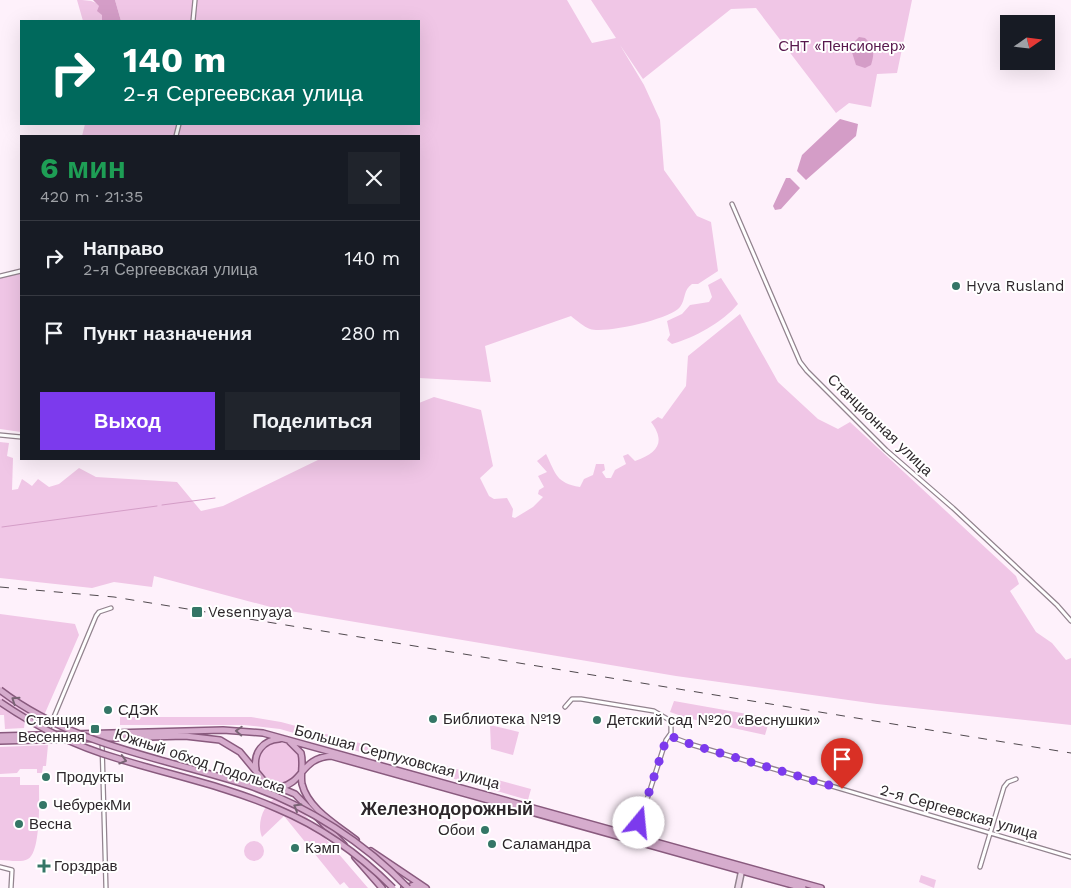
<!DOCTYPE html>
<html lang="ru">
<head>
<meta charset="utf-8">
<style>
  body { margin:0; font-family:"Work Sans",sans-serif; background:#20242c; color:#f1f3f6; height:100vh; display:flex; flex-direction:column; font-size:19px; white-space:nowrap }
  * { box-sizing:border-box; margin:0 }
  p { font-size:16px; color:#9ea1a6 }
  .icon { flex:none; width:28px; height:28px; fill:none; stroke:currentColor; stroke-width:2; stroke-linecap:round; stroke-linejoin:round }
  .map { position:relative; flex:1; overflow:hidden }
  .details { position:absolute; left:20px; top:135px; width:400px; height:325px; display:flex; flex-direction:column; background:#171b24; border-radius:0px; box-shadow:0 5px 20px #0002 }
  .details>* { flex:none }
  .banner { position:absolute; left:20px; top:20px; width:400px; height:105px; border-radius:0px; box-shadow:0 5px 20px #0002; background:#00695c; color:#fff; overflow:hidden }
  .needle { width:32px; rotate:76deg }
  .buttons { position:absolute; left:1000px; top:15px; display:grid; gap:10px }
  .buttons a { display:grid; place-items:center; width:55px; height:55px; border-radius:0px; background:#171b24; box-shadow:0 5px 20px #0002; font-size:25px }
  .pin { position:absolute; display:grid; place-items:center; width:42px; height:42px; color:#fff; margin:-51px -21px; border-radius:50% 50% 50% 0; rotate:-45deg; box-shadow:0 0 5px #0007 }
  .pin .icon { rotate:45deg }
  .me { position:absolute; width:55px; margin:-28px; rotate:17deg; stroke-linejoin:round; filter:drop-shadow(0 0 4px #0008) }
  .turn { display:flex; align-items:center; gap:18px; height:105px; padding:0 20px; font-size:22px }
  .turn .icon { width:65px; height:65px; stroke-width:2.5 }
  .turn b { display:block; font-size:35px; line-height:42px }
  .round { display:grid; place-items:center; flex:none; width:52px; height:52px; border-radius:0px; background:#20242c }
  .summary { display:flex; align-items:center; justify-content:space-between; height:85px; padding:0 20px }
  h1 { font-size:30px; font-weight:700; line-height:38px; color:#1e9e55 }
  .action { display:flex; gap:10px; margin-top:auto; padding:10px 20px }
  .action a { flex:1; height:58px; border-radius:0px; background:#7c3aed; color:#fff; font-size:20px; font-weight:700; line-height:58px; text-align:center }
  .action a+a { background:#20242c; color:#f1f3f6 }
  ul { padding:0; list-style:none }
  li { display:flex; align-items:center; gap:15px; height:75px; padding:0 20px; border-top:1px solid #363941 }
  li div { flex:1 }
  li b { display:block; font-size:19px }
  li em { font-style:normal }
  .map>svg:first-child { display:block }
</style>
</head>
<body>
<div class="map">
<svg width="1071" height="888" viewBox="0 0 1071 888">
  <rect width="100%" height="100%" fill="#fef1fb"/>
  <path fill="#f0c6e6" d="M77 0C92 0 104 1 102 21H83Z
    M115 0H567L592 43 616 38 591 0H912L897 73 877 74 871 107 849 103 836 113 756 8 731 9 643 79 620 45 644 85 660 120 664 170 697 216 711 222 718 271 698 284H692C683 290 686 299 680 307 671 319 605 334 590 329 584 327 576 320 571 316L485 346 491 382 419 378V136H82L85 124H419V21H121Z
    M21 272V432L0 429V274Z
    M721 278 738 304C723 322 694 338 672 344L667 340 670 335 667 321 682 314 690 305 709 302 712 297 708 285Z
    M740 314 778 382 818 419 838 429 850 422 1016 576 1019 584 1010 591 1036 632 1052 643 1066 660 1071 658V725L877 704 676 676 278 609 154 576 152 587 114 582 92 588 0 578V442L9 443 7 456 13 458 12 490 18 489 22 479 32 486 38 479 49 487 59 484 79 468 96 477 177 482 201 511 223 506 320 459H419V403L434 397 481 410 493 466 480 478 489 496 494 499 507 498 513 509 512 517 515 518 533 507 543 497 538 494 539 490 544 487 538 476 547 472 537 461 546 454C556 474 556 483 580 487L584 479 593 475 596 464H604L605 470 602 472 606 478H611L615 470 626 464 623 456 628 454 635 461C658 453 666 442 651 422L658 417 662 419 686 386 688 356Z
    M0 614 75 624 79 635 42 720H25L24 728 5 729 4 715H0Z
    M674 701 770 718 765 735 687 718 670 712Z
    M120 717H251L281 722 531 789 528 800 280 729 244 725H120Z
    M490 725 519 732 513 755 491 749Z
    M258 763a21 21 0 1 1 42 0a21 21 0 1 1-42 0Z
    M48 745 46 766H43L42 773H37V769H20L17 773 0 774V747Z
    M0 777H20V785H39C39 799 41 852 28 859 21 863 8 860 0 860Z
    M278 797 294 802 368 888H349L344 882 340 885 284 816 262 837C256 823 264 802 278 797Z
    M244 851a10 10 0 1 1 20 0a10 10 0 1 1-20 0Z
    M921 875 936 880 934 888 919 882Z"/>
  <path fill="#d49dc7" d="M93 0H115L121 21H102V15L97 11 99 6Z
    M859 37 865 38C874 47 875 52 871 65L865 68 856 65 850 46Z
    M840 119 858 124 856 136 806 180 797 171 802 155Z
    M786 178H790L800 188 781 209 775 210 773 206Z"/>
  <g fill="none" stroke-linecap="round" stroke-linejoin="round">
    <path stroke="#d49dc7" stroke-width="1" d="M162 505 215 498
      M2 527 157 506"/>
    <g stroke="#92838e" stroke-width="5.5">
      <path id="street" d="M193 21 195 0
        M176 136 179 124
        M732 204 800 362 807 371 886 450 953 508 1057 605 1071 621
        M0 276 21 271
        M0 435 21 437
        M565 707 572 699H581L654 711 671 721V733L666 740 635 837
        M48 731 96 616 99 612 111 608
        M669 736 693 745 1071 857
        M102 742 106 888
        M0 867 12 870 11 888
        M980 867 1004 787 1008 782 1016 779"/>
    </g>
    <g stroke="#92838e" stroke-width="8">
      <path id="secondary" d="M738 888 742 869"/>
    </g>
    <g stroke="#895a7e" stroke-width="8">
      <path id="primary" d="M0 736 223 730 263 733 821 888
        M0 741 185 736 220 740 240 752 264 781 295 794 344 845
        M289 741 301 753C304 764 300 774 302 784 308 809 337 825 356 840
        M256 769C253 753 263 740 279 739
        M281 787C304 782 301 758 331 756L803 888
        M371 851 426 888
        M355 857 382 888
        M404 888 415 885 419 888"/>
    </g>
    <use href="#street" stroke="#fff" stroke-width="3"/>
    <use href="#secondary" stroke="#ead6e6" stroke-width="5"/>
    <use href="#primary" stroke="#d6accd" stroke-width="5"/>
    <path stroke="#50494e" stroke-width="1" stroke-dasharray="9 9" stroke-linecap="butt" d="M0 587 114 597 1071 753"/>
    <g stroke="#895a7e" stroke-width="8" stroke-linecap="butt">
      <path id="primary-bridge" d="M0 690C73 746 165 758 250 786 308 806 365 843 408 888
        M0 702C35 726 75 746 116 758 170 775 226 786 278 809 321 827 360 855 393 888"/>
    </g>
    <use href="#primary-bridge" stroke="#d6accd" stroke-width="5"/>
  </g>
  <defs><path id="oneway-chevron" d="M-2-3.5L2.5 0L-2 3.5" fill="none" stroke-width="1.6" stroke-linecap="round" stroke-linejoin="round" transform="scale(1.25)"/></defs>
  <g stroke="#796374">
    <use href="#oneway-chevron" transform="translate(15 700) rotate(-146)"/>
    <use href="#oneway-chevron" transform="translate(239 731) rotate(-177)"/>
    <use href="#oneway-chevron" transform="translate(123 760) rotate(16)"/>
    <use href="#oneway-chevron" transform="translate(297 807) rotate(-150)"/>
  </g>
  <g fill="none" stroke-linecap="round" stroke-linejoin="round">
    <path stroke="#7c3aed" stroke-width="9" stroke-dasharray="0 16.2" d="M639 823 666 740 670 736 693 745 842 789"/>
  </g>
  <g fill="#347666" stroke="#fff" stroke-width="2">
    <circle cx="956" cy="286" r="5"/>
    <rect x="191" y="606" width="12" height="12" rx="2.5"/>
    <circle cx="108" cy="710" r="5"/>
    <circle cx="433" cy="719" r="5"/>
    <circle cx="597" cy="720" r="5"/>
    <rect x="90" y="724" width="10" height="10" rx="2.5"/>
    <circle cx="46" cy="777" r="5"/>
    <circle cx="43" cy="805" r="5"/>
    <circle cx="19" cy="824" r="5"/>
    <circle cx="485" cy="830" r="5"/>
    <circle cx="492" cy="844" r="5"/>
    <circle cx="295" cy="848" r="5"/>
    <path d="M41.5 858.5h5v5h5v5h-5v5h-5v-5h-5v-5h5z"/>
  </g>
  <g text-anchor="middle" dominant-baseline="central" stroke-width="4" stroke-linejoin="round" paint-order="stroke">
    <g font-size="15" fill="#59194e" stroke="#fff">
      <text x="842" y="46">СНТ «Пенсионер»</text>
    </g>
    <g font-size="15" fill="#2d272b" stroke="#fff" text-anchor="start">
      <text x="966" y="286">Hyva Rusland</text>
      <text x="208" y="612">Vesennyaya</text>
      <text x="118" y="710">СДЭК</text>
      <text x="443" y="719">Библиотека №19</text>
      <text x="85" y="720" text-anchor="end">Станция<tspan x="85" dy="17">Весенняя</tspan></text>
      <text x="607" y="720">Детский сад №20 «Веснушки»</text>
      <text x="56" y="777">Продукты</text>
      <text x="53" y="805">ЧебурекМи</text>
      <text x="29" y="824">Весна</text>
      <text x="475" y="830" text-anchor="end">Обои</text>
      <text x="502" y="844">Саламандра</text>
      <text x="305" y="848">Кэмп</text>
      <text x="54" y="866">Горздрав</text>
    </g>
    <g font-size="15" fill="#2d272b" stroke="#fff">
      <text transform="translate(880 425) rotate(44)">Станционная улица</text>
      <text transform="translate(397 757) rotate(15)">Большая Серпуховская улица</text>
      <text transform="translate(200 761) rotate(18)">Южный обход Подольска</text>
      <text transform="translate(959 812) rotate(16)">2-я Сергеевская улица</text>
    </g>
    <g font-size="18" font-weight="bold" fill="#2d272b" stroke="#fff">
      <text x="447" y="808">Железнодорожный</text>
    </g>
  </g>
</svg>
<div class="buttons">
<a><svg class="needle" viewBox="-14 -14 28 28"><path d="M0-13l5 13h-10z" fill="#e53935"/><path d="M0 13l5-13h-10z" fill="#9ea1a6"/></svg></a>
</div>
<div class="pin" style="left:842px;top:789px;background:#d93025"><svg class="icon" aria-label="arrive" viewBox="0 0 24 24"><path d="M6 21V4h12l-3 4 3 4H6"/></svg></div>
<svg class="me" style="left:639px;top:823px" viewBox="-20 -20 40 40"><circle r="19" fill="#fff"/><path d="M0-13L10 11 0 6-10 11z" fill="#7c3aed"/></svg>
<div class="banner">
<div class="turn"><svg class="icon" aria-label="right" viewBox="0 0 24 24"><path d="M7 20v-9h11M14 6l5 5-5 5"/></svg><div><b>140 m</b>2-я Сергеевская улица</div></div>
</div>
<section class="details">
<div class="summary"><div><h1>6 мин</h1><p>420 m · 21:35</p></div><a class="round"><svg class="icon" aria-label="close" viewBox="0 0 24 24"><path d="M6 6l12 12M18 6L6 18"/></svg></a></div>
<ul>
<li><svg class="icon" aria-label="right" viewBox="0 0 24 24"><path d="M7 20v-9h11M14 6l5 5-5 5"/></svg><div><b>Направо</b><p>2-я Сергеевская улица</p></div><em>140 m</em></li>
<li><svg class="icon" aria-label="arrive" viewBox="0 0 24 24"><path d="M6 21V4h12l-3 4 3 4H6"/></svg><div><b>Пункт назначения</b></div><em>280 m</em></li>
</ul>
<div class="action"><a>Выход</a><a>Поделиться</a></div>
</section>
</div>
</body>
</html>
